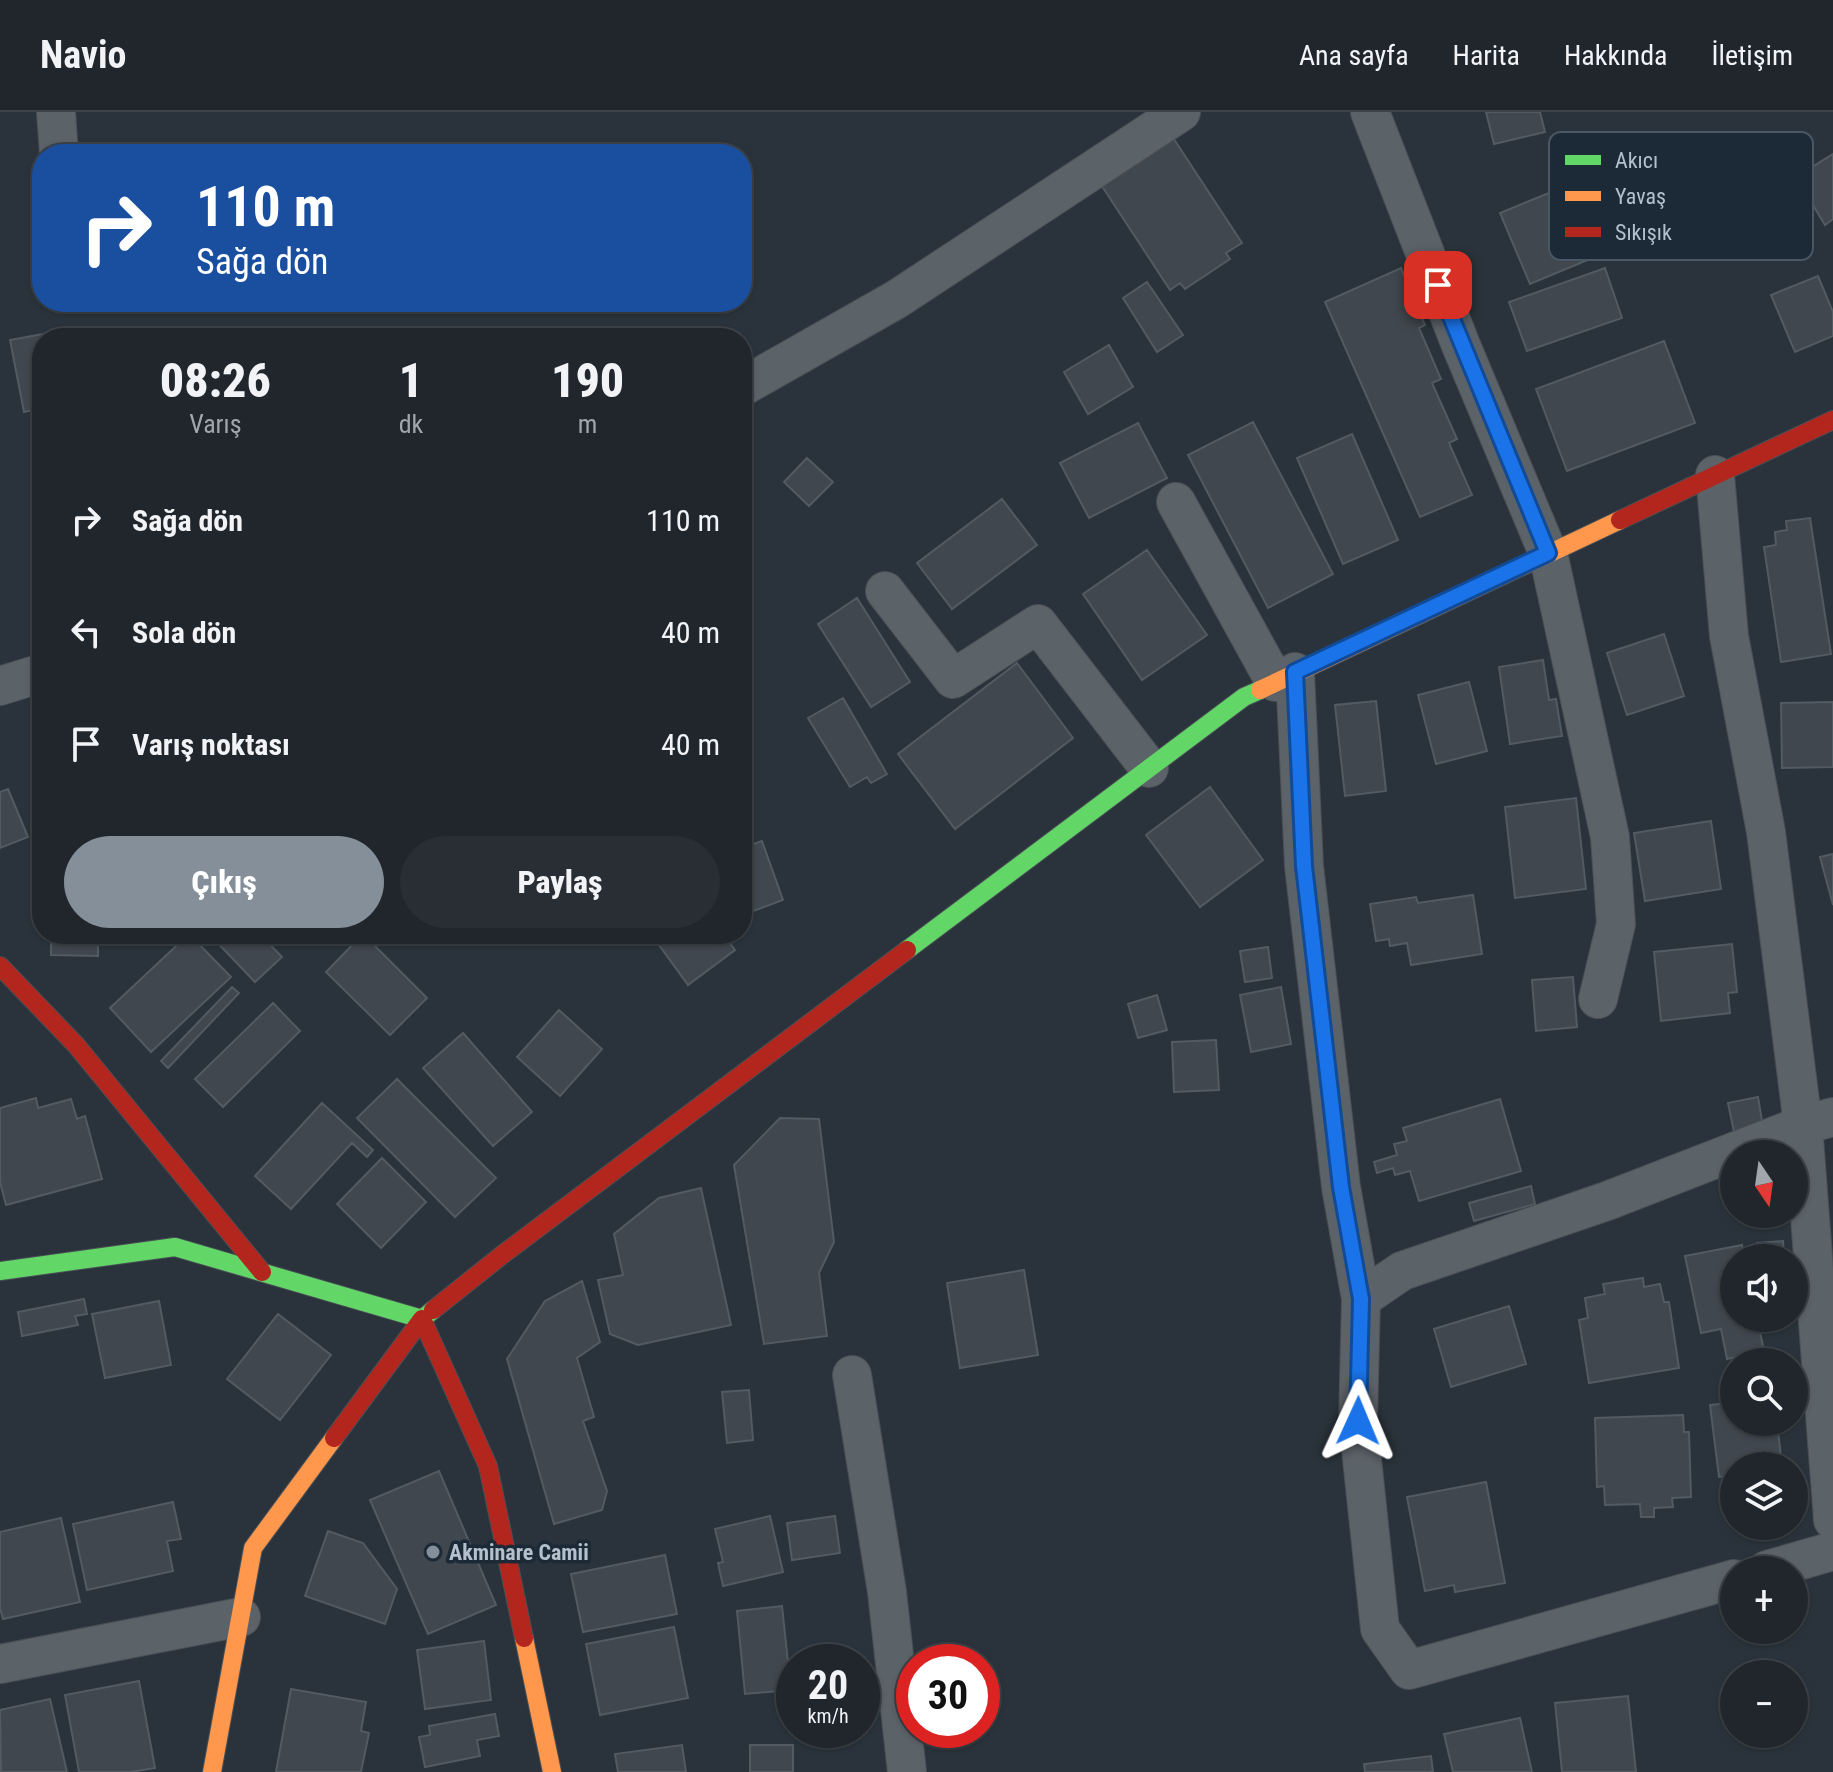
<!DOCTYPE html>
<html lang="tr">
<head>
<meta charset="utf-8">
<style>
  body { margin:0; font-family:"Roboto Condensed",sans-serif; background:#282e34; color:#f1f3f6; height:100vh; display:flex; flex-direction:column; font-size:30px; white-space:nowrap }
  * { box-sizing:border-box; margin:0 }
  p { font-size:26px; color:#a2a5a9 }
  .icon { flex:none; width:44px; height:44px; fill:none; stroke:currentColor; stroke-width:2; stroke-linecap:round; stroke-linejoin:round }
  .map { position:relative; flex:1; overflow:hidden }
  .side { position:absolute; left:32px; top:216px; width:720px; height:616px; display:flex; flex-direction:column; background:#20262c; border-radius:32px; box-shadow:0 2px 6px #0004,0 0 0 2px #3d4348 }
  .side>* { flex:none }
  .guide { position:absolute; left:32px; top:32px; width:720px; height:168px; border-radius:32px; box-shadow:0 2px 6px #0004,0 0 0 2px #3d4348; background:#1a4fa0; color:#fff; overflow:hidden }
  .needle { width:52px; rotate:167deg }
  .tools { position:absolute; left:1720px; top:1028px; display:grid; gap:16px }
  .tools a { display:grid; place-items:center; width:88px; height:88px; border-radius:50%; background:#20262c; box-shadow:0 2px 6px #0004,0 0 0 2px #3d4348; font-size:40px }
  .speed { position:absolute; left:776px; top:1532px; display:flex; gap:16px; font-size:40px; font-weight:700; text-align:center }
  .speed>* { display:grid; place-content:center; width:104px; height:104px; border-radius:50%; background:#20262c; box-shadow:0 2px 6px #0004,0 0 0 2px #3d4348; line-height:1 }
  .speed small { font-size:20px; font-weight:400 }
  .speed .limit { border:12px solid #d22; background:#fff; color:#111 }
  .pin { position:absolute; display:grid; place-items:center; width:68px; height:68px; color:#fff; margin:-34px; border-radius:16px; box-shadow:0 4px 12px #0006 }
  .me { position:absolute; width:88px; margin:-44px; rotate:1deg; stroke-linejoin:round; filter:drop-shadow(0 0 6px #0008) }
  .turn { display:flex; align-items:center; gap:28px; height:168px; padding:0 32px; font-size:36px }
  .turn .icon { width:104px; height:104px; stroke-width:2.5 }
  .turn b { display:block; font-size:56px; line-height:68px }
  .eta { display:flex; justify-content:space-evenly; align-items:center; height:136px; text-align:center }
  .eta b { font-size:48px; font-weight:800; line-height:56px }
  .button { display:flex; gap:16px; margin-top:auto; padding:16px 32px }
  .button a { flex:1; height:92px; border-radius:48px; background:#848f99; color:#fff; font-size:32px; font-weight:800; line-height:92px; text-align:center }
  .button a+a { background:#282e34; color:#f1f3f6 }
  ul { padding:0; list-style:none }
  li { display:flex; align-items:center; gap:24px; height:112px; padding:0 32px }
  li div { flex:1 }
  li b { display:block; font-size:30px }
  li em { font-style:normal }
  header { display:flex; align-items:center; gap:48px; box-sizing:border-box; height:112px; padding:0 40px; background:#20262c; border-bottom:2px solid #3d4348 }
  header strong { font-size:38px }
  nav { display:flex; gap:44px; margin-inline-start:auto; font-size:28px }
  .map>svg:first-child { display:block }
</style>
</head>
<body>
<header>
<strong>Navio</strong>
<nav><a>Ana sayfa</a><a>Harita</a><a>Hakkında</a><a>İletişim</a></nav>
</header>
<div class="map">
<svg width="1833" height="1660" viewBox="0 0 1833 1660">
  <rect width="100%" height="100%" fill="#2a333b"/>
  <path fill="#40474e" stroke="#525a62" stroke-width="2" d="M1486 0H1540L1545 20 1494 32Z
    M1168 18 1242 131 1226 141 1230 147 1185 177 1180 171 1170 178 1096 65Z
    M1833 42V107L1825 113 1796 65Z
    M1561 76 1590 147 1530 172 1500 101Z
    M1401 156 1425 213 1419 216 1441 267 1432 271 1457 327 1449 331 1472 383 1420 405 1325 190Z
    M1605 156 1622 206 1527 239 1509 190Z
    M1818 164 1833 200V224L1795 240 1771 183Z
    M1147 170 1183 223 1157 240 1123 186Z
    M43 222 42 296 24 300 10 228Z
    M1664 229 1695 311 1567 359 1536 277Z
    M1109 233 1133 275 1088 302 1064 260Z
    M1253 310 1333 462 1268 496 1188 343Z
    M1138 311 1167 366 1089 406 1060 351Z
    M1352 322 1398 428 1343 452 1297 346Z
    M807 346 833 370 809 394 784 370Z
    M1002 387 1037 433 952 497 917 451Z
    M1810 406 1831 542 1781 550 1764 435 1776 433 1775 420 1787 418 1786 409Z
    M1147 438 1207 523 1142 568 1083 482Z
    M857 486 910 570 871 595 818 512Z
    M1664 522 1684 584 1627 603 1607 541Z
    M1543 548 1549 588 1556 587 1562 624 1510 632 1499 555Z
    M1017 551 1073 626 955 717 898 642Z
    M1469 570 1487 639 1436 652 1418 583Z
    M843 586 887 662 871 671 867 665 850 675 808 606Z
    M1376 589 1386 679 1345 684 1335 593Z
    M1833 590V655L1782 656 1781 591Z
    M1210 675 1263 748 1200 795 1146 723Z
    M8 677 28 725 0 736V680Z
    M1576 686 1586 777 1515 786 1505 695Z
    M1711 709 1721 777 1645 789 1634 721Z
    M762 729 783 788 748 801 742 785V736Z
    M1833 742V793L1820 745Z
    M1473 783 1482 842 1411 853 1407 831 1390 834 1389 827 1376 829 1370 792 1416 785 1418 791Z
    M51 822H98V844L51 843Z
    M189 822 231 865 151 940 110 896Z
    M209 822H260L282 845 255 870Z
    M363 822 427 886 390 923 326 860Z
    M651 822H723L735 838 688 873Z
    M1732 832 1737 880 1728 881 1730 901 1661 909 1654 840Z
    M1268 835 1272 866 1245 870 1240 839Z
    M1573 865 1577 915 1536 919 1532 868Z
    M232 875 239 881 168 956 161 949Z
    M1281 875 1291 932 1251 940 1240 883Z
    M1157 883 1167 918 1138 926 1128 892Z
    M273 891 300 919 223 995 195 967Z
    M559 898 602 937 560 984 517 945Z
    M463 921 532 1000 493 1034 423 956Z
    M1216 928 1219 978 1174 980 1172 930Z
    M397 967 496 1066 455 1105 357 1006Z
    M1758 985 1763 1015 1734 1020 1728 991Z
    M36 986 38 996 71 987 77 1007 85 1004 102 1067 6 1093 0 1070V996Z
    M1500 987 1521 1059 1419 1089 1410 1059 1395 1063 1393 1056 1377 1061 1374 1050 1397 1043 1394 1032 1407 1029 1403 1016Z
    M322 991 373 1038 367 1045 352 1031 291 1097 255 1064Z
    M780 1006 819 1007 834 1130 819 1161 827 1224 764 1232 734 1053Z
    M382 1046 426 1090 381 1136 337 1092Z
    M1531 1074 1535 1092 1474 1109 1469 1091Z
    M701 1076 731 1213 638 1233 610 1222 598 1168 623 1163 614 1122 659 1086Z
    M1783 1129 1784 1146H1758L1757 1131Z
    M1742 1133 1745 1146H1734V1206H1757L1764 1239 1727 1247 1721 1217 1701 1221 1685 1144Z
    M1024 1158 1038 1243 960 1256 947 1171Z
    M1643 1166 1644 1175 1660 1172 1664 1190H1669L1679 1256 1589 1271 1579 1208 1588 1206 1585 1186 1605 1182 1603 1172Z
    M582 1169 600 1230 577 1246 594 1305 583 1309 607 1379 602 1398 554 1412 507 1247 545 1189Z
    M84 1187 87 1202 75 1204 78 1213 22 1224 18 1200Z
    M159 1189 171 1253 105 1266 92 1202Z
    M1509 1194 1526 1252 1451 1275 1434 1217Z
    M278 1202 331 1243 280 1308 227 1267Z
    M749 1278 753 1328 727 1331 722 1280Z
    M1734 1290V1310H1777L1782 1354H1734V1363L1719 1365 1710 1293Z
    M1683 1303 1684 1320H1689L1691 1385 1672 1386 1673 1395 1654 1396V1405H1641L1640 1392 1605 1393 1604 1374 1597 1375 1595 1306Z
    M439 1359 496 1493 428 1522 370 1388Z
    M1486 1370 1505 1471 1455 1480 1454 1473 1425 1479 1407 1385Z
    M173 1390 181 1427 167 1429 173 1459 87 1478 73 1412Z
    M770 1404 783 1460 723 1474 718 1451 723 1450 715 1417Z
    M835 1404 840 1441 792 1448 787 1411Z
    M61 1406 80 1490 3 1507 0 1496V1420Z
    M328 1419 363 1431 397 1477 385 1512 305 1484Z
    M665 1443 677 1502 583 1520 571 1462Z
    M782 1494 791 1578 745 1582 737 1499Z
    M674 1515 688 1586 600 1603 586 1532Z
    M484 1529 491 1588 425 1597 417 1538Z
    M139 1569 155 1656 131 1660H79L65 1583Z
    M291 1577 366 1590 361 1619 369 1621 361 1660H276Z
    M1628 1584 1636 1660H1562L1555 1591Z
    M50 1587 67 1660H1L0 1598Z
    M495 1602 499 1624 477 1628 480 1644 425 1655 419 1625 430 1623 429 1614Z
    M1520 1606 1532 1660H1453L1444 1622Z
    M682 1633 686 1660H618L615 1642Z
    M750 1633H793V1660H750Z
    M1431 1644 1433 1660H1365L1364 1652Z"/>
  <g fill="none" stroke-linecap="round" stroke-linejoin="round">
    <g stroke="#494f55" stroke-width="40">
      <path id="street" d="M56 0 59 42
        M1370 0 1460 231 1548 441 1610 725 1616 812 1598 887
        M742 275 897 187 1181 0
        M1715 363 1729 524 1766 720 1803 1013 1833 1408
        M1176 390 1275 570
        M885 479 953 567 1038 512 1149 656
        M1295 560 1304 754 1341 1075 1361 1187
        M0 574 42 561
        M852 1263 887 1480 907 1660
        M1767 1458 1833 1439
        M1734 1467 1409 1558 1380 1517 1358 1309 1361 1187 1402 1159 1607 1089 1803 1013 1833 1005
        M0 1552 241 1505"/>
    </g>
    <g stroke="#494f55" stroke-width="20">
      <path id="fast" d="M907 838 1244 585 1260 578
        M0 1159 175 1135 422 1207 433 1198"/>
    </g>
    <g stroke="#494f55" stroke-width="20">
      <path id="slow" d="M1260 578 1620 408
        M524 1526 552 1660
        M212 1660 253 1436 334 1326"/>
    </g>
    <g stroke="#494f55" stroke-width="20">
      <path id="jam" d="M1620 408 1833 308
        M0 854 76 933 262 1160
        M433 1198 502 1143 907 838
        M334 1326 422 1207 488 1354 524 1526"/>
    </g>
    <use href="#street" stroke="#5b6268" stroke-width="38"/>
    <use href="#fast" stroke="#63d668" stroke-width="18"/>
    <use href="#slow" stroke="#ff974d" stroke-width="18"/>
    <use href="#jam" stroke="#b3261e" stroke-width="18"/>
  </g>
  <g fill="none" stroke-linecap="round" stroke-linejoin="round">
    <g stroke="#114b97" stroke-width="20">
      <path id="route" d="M1358 1309 1361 1187 1341 1075 1304 754 1295 560 1548 441 1438 173"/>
    </g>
    <use href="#route" stroke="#1a73e8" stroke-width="14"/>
  </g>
  <circle fill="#848f99" stroke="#1c2a37" stroke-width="3" cx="433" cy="1440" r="8"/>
  <g text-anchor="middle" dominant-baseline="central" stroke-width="7" stroke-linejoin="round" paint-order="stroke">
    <g font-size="22" font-weight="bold" fill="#b4c0cc" stroke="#1c2a37" text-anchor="start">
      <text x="449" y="1440">Akminare Camii</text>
    </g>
  </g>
  <rect x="1549" y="20" width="264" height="128" rx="12" fill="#1c2a37" stroke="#4a5764" stroke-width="2"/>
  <rect x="1565" y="43" width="36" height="10" fill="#63d668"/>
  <rect x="1565" y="79" width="36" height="10" fill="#ff974d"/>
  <rect x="1565" y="115" width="36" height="10" fill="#b3261e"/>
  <g font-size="22" fill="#b4c0cc">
    <text x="1615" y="56">Akıcı</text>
    <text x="1615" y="92">Yavaş</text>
    <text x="1615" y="128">Sıkışık</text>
  </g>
</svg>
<div class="tools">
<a><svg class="needle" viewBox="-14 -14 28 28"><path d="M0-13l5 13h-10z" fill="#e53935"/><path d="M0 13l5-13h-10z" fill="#a2a5a9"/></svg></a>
<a><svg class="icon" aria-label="sound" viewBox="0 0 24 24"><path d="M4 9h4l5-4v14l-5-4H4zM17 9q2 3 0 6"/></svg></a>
<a><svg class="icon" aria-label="search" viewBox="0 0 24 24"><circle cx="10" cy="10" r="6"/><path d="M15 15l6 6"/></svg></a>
<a><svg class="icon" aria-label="layers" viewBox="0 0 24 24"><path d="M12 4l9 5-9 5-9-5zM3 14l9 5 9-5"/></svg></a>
<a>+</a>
<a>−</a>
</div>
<div class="speed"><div>20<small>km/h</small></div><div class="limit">30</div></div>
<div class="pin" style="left:1438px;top:173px;background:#d93025"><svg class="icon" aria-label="arrive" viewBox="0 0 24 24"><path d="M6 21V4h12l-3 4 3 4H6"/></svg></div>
<svg class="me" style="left:1358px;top:1309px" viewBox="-20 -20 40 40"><path d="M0-17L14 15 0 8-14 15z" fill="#1a73e8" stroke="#fff" stroke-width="4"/></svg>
<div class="guide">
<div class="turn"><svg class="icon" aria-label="right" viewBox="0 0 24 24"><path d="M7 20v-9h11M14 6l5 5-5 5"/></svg><div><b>110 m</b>Sağa dön</div></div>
</div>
<section class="side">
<div class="eta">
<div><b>08:26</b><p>Varış</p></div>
<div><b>1</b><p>dk</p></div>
<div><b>190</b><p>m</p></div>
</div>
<ul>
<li><svg class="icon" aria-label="right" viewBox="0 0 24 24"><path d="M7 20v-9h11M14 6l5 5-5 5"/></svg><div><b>Sağa dön</b></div><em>110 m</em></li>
<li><svg class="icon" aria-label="left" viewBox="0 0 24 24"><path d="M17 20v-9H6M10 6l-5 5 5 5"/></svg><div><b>Sola dön</b></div><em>40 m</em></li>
<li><svg class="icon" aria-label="arrive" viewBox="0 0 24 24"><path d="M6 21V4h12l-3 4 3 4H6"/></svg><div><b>Varış noktası</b></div><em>40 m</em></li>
</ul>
<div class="button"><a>Çıkış</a><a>Paylaş</a></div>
</section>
</div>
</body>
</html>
